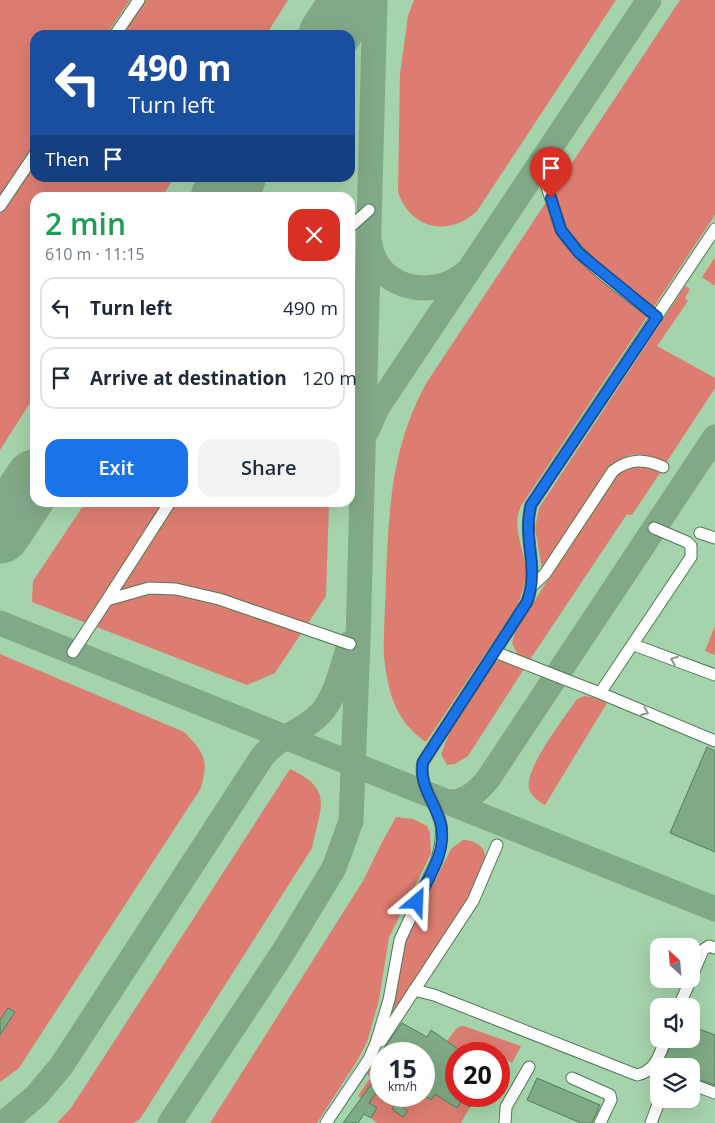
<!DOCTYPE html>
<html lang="en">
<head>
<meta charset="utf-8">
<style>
  body { margin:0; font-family:"Open Sans",sans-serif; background:#f2f2f3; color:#1f2937; height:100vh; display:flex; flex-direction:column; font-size:19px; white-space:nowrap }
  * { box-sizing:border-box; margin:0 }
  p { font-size:16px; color:#747a83 }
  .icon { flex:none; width:28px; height:28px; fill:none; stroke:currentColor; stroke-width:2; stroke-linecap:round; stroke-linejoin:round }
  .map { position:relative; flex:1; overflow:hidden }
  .panel { position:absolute; left:30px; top:192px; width:325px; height:315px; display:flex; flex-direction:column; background:#fff; border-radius:15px; box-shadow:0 5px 20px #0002 }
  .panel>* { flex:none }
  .guide { position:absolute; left:30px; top:30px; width:325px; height:152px; border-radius:15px; box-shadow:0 5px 20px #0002; background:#1a4fa0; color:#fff; overflow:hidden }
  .needle { width:32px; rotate:334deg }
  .buttons { position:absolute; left:650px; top:938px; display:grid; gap:10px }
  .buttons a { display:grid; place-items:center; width:50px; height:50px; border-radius:10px; background:#fff; box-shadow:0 5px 20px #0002; font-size:25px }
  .speed { position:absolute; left:370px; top:1042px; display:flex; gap:10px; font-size:25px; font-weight:700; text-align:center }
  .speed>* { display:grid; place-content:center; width:65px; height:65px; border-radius:50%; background:#fff; box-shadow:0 5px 20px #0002; line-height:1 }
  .speed small { font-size:12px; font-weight:400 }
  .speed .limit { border:8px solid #d22; background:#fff; color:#111 }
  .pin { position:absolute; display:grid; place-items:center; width:42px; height:42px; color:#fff; margin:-51px -21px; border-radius:50% 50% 50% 0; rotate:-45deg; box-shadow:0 0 5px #0007 }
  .pin .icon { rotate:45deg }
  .me { position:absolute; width:55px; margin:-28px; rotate:26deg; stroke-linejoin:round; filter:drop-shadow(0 0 4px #0008) }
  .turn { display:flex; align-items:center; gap:18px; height:105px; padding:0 15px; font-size:22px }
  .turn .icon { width:65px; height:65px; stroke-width:2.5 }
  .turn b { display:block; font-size:35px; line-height:42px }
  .then { display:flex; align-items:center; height:48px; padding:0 15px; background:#0003; gap:10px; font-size:19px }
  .round { display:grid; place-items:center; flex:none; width:52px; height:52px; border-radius:15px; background:#f2f2f3 }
  .summary { display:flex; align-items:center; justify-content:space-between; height:85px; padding:0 15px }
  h1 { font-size:30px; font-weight:600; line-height:38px; color:#1e9e55 }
  .button { display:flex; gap:10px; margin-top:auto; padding:10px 15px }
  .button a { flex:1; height:58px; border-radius:15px; background:#1a73e8; color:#fff; font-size:20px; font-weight:600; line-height:58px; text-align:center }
  .button a+a { background:#f2f2f3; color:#1f2937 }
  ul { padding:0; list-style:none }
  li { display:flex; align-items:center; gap:15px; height:62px; margin:0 10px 8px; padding:0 5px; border:2px solid #e0e1e3; border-radius:15px }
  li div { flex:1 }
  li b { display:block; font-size:19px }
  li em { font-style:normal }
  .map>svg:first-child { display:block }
</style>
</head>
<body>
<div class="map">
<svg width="715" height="1123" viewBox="0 0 715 1123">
  <rect width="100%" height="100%" fill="#a5d3ab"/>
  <path fill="#dd7d71" d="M0 0H130L106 35H35V142L0 195Z
    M144 0H288L266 35H120Z
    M414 0H616L477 211C449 237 411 230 398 192L400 74 408 16Z
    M680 0H715V215L521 506C512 525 522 544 525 564 527 578 523 592 517 606L426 742C395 721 388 692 384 657 383 630 386 603 386 577 389 506 392 445 427 382Z
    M35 161V178H174L162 197 35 198V395L0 450V214Z
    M715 257V286L702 277Z
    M685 286 690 289 685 298 688 301 657 346 715 378V388L666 463 640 454 630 455 610 465 542 569 535 528 539 508Z
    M630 466 651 468 660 473 632 515 627 514 529 661 518 655 512 643 516 629 609 486 617 475Z
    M85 503H329L326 596 275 673 247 685 32 602 33 581Z
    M715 626V655L705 651Z
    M0 654 184 732C204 752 209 759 201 788L19 1068 0 1082Z
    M502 659 524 669 468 756 455 764 447 765 441 754 453 724 492 664Z
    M584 696 593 697 607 703 545 805C539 801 531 797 529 789 524 769 565 717 577 699Z
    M290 769C335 790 320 807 312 848L140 1119 133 1123H57L71 1108Z
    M396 817 413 819 427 826 430 833 431 854 389 937 379 1000 367 1042 357 1061 317 1123H210L363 881 381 844Z
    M463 840C472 840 485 845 485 856 486 882 407 990 389 1017L402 950 410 930 451 849Z
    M461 1026H464L521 1046 512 1063 493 1052 462 1054V1052L447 1041 456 1029Z
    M382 1051 386 1054H381V1096L424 1095 431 1100 435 1094 456 1108 461 1102 470 1107 461 1123H377L371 1118 377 1108 358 1096 371 1077 367 1074Z"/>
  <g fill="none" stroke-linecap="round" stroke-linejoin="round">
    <path stroke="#82a987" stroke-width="25" d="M335 26 347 0
      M370 243C375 289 434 301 465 273
      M367 431 377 408 649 0
      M0 623 715 909
      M442 801C462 805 476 794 488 779L715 437
      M4 1123 37 1095 62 1065 262 757C277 737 303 732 320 714 337 696 342 665 350 643
      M170 1123 282 954 334 868 351 821 358 641 375 0"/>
    <path stroke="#82a987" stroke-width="61" d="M329 35 352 0
      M221 198 235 178
      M0 533 35 480"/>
  </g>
  <path fill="#7fab84" stroke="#517c57" d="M707 747 715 751V852L670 833Z
    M8 1008 15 1012 0 1035V1020Z
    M402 1023 427 1037 431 1030 465 1054H456V1096H477L470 1107 461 1102 457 1108 435 1094 431 1100 424 1095V1054H386L382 1051Z
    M691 1026 715 1035V1085L691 1077V1066H662L673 1039H691Z
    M537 1078 600 1105 592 1123H581L527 1100Z
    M373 1082 380 1087 369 1103 377 1108 371 1118 364 1114 358 1123H343Z
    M396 1103 408 1111 403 1117 392 1109Z"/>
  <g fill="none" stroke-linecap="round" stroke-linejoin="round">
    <g stroke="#4e7954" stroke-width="13">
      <path id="minor" d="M115 35 139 0
        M540 165 561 230C585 265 624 290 657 317
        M0 206 35 154
        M350 227 369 210
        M700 533 715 538
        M533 585 545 574 613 471C630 458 644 459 663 467
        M107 600 170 502
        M634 645 715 675
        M73 652 107 600 149 588 176 589 219 599 350 644
        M495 652 600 693 691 557V546L687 542 654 528
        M600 693 715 741
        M691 978 703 950 709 946 715 948
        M414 990 434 995 637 1075C656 1071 659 1055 666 1039
        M679 1006 691 979
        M381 1041 473 901 497 845
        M572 1078 610 1095 611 1100 600 1123
        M691 1084 715 1093
        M326 1123 369 1059 376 1043 389 1000 400 940 437 860C440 849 443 837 441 825 437 803 418 786 423 762L527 602C540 567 522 539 531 505L715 229
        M505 1123 506 1107 529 1067
        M651 1123 660 1099"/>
    </g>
    <use href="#minor" stroke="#fff" stroke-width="11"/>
  </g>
  <defs><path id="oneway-chevron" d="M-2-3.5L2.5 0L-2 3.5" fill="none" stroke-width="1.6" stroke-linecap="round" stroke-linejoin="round" transform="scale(1.25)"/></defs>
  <g stroke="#909892">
    <use href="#oneway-chevron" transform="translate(674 660) rotate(-159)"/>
    <use href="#oneway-chevron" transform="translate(645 712) rotate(23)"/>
  </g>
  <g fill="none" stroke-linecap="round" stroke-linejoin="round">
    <g stroke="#114b97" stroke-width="12">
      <path id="route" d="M417 902C428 878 447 852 441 825 436 803 418 785 423 762L527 602C540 568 522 539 531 505L657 317 579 253 561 230 551 198"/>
    </g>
    <use href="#route" stroke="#1a73e8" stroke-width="9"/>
  </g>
</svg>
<div class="buttons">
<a><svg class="needle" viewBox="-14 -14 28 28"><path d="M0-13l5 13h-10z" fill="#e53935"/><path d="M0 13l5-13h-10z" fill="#747a83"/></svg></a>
<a><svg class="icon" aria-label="sound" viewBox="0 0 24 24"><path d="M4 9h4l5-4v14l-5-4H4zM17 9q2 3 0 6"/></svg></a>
<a><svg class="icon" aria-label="layers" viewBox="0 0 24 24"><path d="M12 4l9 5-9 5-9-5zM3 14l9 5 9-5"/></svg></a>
</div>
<div class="speed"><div>15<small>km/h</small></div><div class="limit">20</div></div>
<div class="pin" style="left:551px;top:198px;background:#d93025"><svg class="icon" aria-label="arrive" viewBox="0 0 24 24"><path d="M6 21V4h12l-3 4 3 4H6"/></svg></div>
<svg class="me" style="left:417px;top:902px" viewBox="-20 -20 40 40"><path d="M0-17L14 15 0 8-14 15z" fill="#1a73e8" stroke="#fff" stroke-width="4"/></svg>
<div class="guide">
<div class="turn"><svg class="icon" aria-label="left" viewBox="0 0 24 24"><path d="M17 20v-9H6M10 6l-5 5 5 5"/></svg><div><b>490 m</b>Turn left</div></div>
<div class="then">Then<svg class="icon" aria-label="arrive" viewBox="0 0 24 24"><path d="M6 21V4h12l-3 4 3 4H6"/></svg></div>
</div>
<section class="panel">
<div class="summary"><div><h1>2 min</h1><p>610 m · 11:15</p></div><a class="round" style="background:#d93025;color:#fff"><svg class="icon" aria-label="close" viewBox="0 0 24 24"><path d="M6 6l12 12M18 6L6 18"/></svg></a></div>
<ul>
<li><svg class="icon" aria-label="left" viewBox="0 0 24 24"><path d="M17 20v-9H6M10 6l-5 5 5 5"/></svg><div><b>Turn left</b></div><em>490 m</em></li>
<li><svg class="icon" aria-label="arrive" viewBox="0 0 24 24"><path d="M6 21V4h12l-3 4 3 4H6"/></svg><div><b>Arrive at destination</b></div><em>120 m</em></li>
</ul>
<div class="button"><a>Exit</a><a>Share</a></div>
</section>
</div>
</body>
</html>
